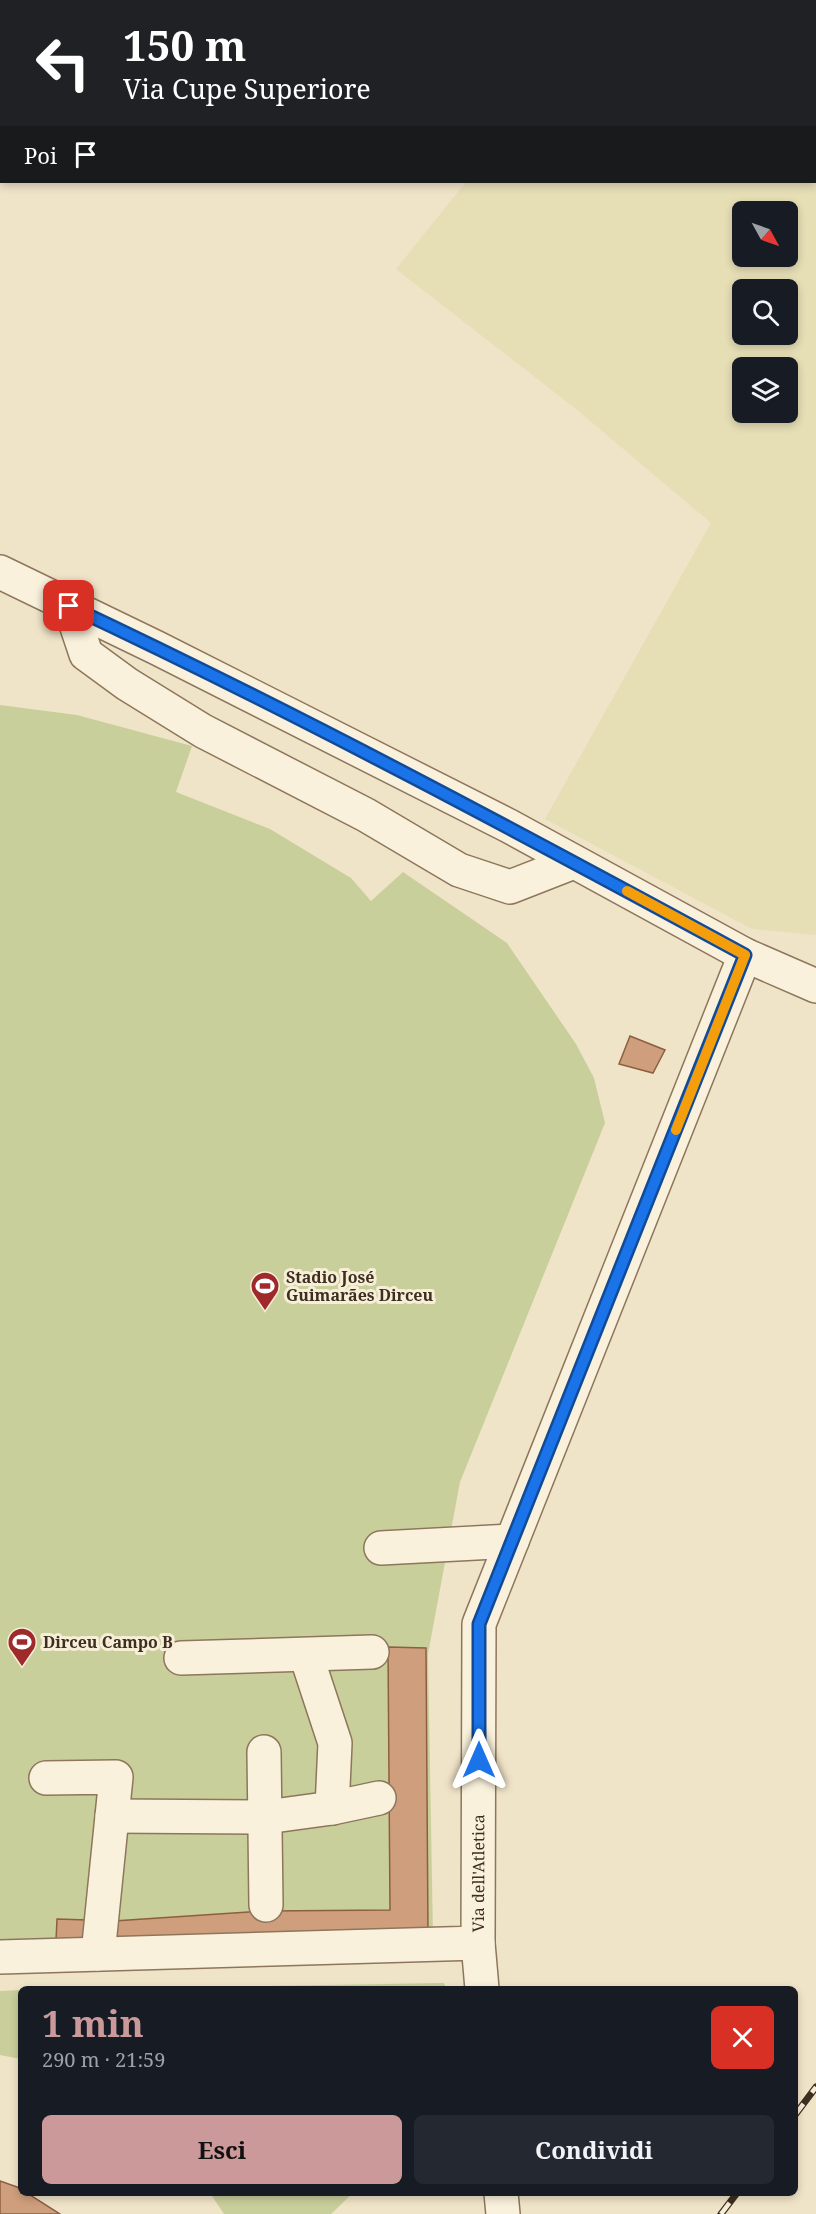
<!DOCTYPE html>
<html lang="it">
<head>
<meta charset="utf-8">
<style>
  body { margin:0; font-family:"Noto Serif",serif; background:#242831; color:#f1f3f6; height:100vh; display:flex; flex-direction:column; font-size:22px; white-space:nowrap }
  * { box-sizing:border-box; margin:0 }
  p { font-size:20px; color:#9ea1a6 }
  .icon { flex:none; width:33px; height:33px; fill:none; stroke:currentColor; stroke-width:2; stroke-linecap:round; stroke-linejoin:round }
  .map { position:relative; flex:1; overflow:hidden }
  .sheet { position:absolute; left:18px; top:1986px; width:780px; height:210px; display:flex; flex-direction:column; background:#171b24; border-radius:9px; box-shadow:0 3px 9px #0003 }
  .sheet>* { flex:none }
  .top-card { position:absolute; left:0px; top:0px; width:816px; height:183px; box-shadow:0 3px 9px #0003; background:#202124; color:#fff; overflow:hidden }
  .needle { width:39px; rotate:130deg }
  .fabs { position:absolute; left:732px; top:201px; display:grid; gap:12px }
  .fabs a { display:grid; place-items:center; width:66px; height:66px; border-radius:9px; background:#171b24; box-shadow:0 3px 9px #0003; font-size:30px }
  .pin { position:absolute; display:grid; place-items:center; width:51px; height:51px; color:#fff; margin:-26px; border-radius:12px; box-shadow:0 3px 9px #0006 }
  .me { position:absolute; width:66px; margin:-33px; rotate:0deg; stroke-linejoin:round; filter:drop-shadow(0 0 4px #0008) }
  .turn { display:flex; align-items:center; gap:21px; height:126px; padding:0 24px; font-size:27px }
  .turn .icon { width:78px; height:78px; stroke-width:2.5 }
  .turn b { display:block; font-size:42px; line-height:51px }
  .then { display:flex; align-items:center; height:57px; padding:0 24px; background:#0003; gap:12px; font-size:22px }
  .round { display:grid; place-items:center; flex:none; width:63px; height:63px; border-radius:9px; background:#242831 }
  .summary { display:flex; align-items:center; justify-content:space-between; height:102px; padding:0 24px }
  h1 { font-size:36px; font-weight:700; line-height:45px; color:#cc999b }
  .action { display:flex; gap:12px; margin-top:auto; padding:12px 24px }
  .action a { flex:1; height:69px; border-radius:9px; background:#cc999b; color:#111; font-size:24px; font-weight:700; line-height:69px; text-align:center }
  .action a+a { background:#242831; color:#f1f3f6 }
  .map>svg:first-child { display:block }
</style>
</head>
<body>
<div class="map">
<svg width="816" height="2214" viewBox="0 0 816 2214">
  <rect width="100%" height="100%" fill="#f0e4c8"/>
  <path fill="#e6deb5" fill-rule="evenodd" d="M694 0H816V935L752 929 545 819 711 523 576 409 396 269 466 182H814V2L693 1ZM742 212H788V256H742ZM742 290H788V334H742ZM742 368H788V412H742Z"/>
  <path fill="#c9cf9b" d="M0 705 77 715 192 746 176 792 270 829 351 878 371 901 403 872 507 943 576 1044 594 1078 605 1123 460 1482 428 1654 433 1937 0 1946Z
    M444 1983 446 1989H100Z
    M21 1990V2059L0 2055V1991Z
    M210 2193H353L331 2214H224Z"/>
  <path fill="#cf9f7d" stroke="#8d5f41" stroke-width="1.5" d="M630 1036 665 1050 653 1073 619 1064Z
    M388 1647 426 1648 428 1933 115 1939 114 1921 265 1911 390 1910Z
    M57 1919 87 1920 89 1941H56Z
    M0 2181 17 2187 21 2189V2193H27L60 2214H0Z"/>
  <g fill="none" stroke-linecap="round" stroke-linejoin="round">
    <g stroke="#8d765c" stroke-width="36">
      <g id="minor">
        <path d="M691 0 693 2"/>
        <path d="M85 2 86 0"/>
        <path d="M814 96 816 98"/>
        <path d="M0 104 2 103"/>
        <path d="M0 572 157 648 509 826 745 955 816 986"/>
        <path d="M70 606 86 654 127 684 203 731 366 815 459 870 510 887 574 862"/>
        <path d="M381 1548 512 1541"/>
        <path d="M306 1655 335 1743 332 1808"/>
        <path d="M181 1658 372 1652"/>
        <path d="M264 1752 266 1905"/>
        <path d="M46 1778 116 1777 98 1954"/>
        <path d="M112 1816 266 1817 332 1808 379 1798"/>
        <path d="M478 1943 482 1989"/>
        <path id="s1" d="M0 1957 478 1943 479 1624 745 955"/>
        <path d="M501 2193 503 2214"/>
      </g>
    </g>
    <use href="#minor" stroke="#faf1dc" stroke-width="33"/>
    <g stroke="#3d2e20" stroke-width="7">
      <path id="rail" d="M795 2115 816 2087
        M721 2214 737 2193"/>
    </g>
    <use href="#rail" stroke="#f7eed8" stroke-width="4.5" stroke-dasharray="14" stroke-linecap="butt"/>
  </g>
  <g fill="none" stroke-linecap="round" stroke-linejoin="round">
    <g stroke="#114b97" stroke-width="15">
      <path id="route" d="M69 606C299 714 522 834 745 955L479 1624V1760"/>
    </g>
    <use href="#route" stroke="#1a73e8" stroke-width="10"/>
    <path stroke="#f59e0b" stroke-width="10" d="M627 891 745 955 676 1130"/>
  </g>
  <defs>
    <g id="stadium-pin" transform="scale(1.5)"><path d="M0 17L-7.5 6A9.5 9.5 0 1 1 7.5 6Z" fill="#9e2a2b" stroke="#f7eed8"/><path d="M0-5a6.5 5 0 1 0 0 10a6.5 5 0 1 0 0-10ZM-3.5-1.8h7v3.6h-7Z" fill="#fff"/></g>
  </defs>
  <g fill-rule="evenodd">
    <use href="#stadium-pin" x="265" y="1286"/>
    <use href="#stadium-pin" x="22" y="1642"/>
  </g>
  <g text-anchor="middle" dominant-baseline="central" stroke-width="6" stroke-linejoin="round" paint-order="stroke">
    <g font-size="16" font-weight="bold" fill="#3d2e20" stroke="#f7eed8" text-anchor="start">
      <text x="286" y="1277">Stadio José<tspan x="286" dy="18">Guimarães Dirceu</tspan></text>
      <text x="43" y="1642">Dirceu Campo B</text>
    </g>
    <g font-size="16" fill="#3d2e20" stroke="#f7eed8">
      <text stroke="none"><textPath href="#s1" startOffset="548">Via dell'Atletica</textPath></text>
    </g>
  </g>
</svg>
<div class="fabs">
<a><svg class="needle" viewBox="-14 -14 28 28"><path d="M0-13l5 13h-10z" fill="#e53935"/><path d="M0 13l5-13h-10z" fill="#9ea1a6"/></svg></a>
<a><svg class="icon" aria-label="search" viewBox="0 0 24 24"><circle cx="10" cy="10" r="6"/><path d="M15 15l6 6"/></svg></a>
<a><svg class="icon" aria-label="layers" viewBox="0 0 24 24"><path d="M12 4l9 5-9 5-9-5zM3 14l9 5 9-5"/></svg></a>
</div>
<div class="pin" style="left:69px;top:606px;background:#d93025"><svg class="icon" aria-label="arrive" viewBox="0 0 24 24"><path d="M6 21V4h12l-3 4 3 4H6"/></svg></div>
<svg class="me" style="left:479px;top:1760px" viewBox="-20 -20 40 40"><path d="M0-17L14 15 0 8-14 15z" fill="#1a73e8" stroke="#fff" stroke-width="4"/></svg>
<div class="top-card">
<div class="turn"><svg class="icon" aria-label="left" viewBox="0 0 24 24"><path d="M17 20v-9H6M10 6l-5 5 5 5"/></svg><div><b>150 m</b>Via Cupe Superiore</div></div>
<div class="then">Poi<svg class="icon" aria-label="arrive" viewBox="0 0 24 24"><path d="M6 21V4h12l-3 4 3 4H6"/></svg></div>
</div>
<section class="sheet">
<div class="summary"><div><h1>1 min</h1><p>290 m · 21:59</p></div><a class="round" style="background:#d93025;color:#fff"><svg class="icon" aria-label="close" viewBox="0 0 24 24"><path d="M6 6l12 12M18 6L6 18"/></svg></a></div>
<div class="action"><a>Esci</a><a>Condividi</a></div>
</section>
</div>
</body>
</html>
